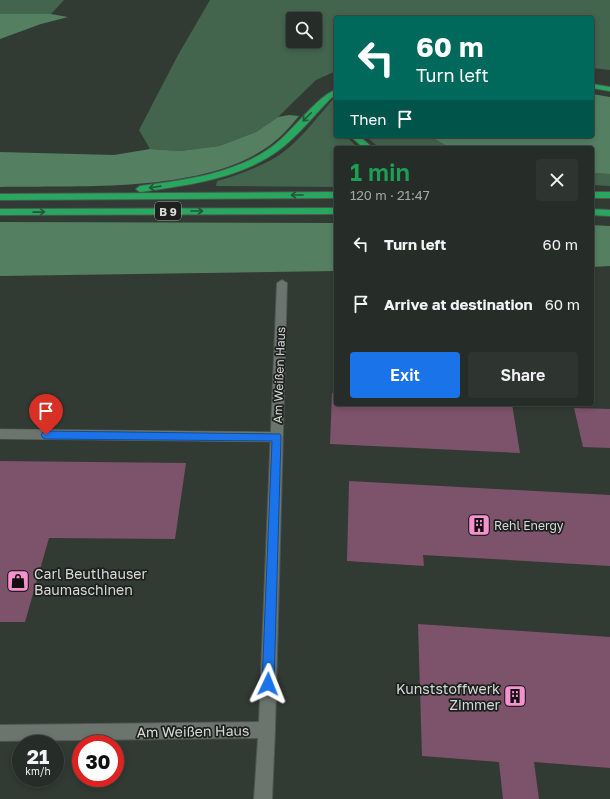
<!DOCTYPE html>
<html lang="en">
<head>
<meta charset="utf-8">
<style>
  body { margin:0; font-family:"Golos Text",sans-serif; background:#2e342f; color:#f1f3f6; height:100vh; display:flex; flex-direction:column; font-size:15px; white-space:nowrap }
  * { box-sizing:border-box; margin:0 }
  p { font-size:13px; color:#a4a7a7 }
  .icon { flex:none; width:22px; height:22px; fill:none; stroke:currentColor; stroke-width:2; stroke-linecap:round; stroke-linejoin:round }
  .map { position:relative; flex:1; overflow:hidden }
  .drawer { position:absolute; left:334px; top:146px; width:260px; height:260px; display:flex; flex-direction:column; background:#262c27; border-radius:4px; box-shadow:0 2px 6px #0003,0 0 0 1px #424844 }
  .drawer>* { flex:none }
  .banner { position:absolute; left:334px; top:16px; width:260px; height:122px; border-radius:4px; box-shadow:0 2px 6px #0003,0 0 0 1px #424844; background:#00695c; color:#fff; overflow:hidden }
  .controls { position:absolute; left:286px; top:12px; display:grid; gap:8px }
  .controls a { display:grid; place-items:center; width:36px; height:36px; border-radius:4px; background:#262c27; box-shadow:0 2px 6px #0003,0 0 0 1px #424844; font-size:20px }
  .speed { position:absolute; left:12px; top:735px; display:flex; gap:8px; font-size:20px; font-weight:700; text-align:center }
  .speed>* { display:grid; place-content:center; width:52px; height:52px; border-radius:50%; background:#262c27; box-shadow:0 2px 6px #0003,0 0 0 1px #424844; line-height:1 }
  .speed small { font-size:10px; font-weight:400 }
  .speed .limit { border:6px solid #d22; background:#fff; color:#111 }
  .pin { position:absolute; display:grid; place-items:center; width:34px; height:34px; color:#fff; margin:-41px -17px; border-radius:50% 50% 50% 0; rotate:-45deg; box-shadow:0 0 4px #0007 }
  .pin .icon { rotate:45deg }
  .me { position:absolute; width:44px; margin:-22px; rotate:2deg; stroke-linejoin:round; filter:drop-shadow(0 0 3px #0008) }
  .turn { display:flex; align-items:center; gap:14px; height:84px; padding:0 16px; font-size:18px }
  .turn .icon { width:52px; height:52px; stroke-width:2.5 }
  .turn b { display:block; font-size:28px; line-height:34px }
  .then { display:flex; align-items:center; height:38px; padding:0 16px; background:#0003; gap:8px; font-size:15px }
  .round { display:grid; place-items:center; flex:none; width:42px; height:42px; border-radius:4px; background:#2e342f }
  .head { display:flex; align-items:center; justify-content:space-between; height:68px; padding:0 16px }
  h1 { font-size:24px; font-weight:600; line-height:30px; color:#1e9e55 }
  .primary-button { display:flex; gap:8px; margin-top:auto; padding:8px 16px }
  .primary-button a { flex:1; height:46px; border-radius:4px; background:#1a73e8; color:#fff; font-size:16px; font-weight:600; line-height:46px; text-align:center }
  .primary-button a+a { background:#2e342f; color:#f1f3f6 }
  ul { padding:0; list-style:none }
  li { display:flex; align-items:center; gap:12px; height:60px; padding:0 16px }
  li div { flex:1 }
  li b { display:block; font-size:15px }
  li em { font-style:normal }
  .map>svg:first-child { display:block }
</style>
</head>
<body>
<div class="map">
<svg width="610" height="799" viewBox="0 0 610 799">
  <rect width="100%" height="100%" fill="#323a34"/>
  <path fill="#43644d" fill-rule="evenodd" d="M0 0H64L51 14H0Z
    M210 0H610V70L592 68V18H336V71L316 80 278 117 256 132 219 146 180 151 150 149 139 130 178 55ZM293 19H315V41H293Z
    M335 97 336 136H346L358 148H336V187L216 186 217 181C235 176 254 169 271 160 297 146 316 118 335 97Z
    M365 136H429L445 145 455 148H380Z
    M592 173 610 174V186L592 185Z"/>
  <path fill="#547f61" d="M0 14H51L68 17 41 24 0 39Z
    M592 94 610 97V174L592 173V148H455L445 145 429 136H592Z
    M289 115 299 116C290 127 280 138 269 146 202 194 79 185 0 187V152L114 155 150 149 180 151 219 146 256 132 278 117Z
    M0 222 336 223V271L0 276Z
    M592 225 610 226V266L592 267Z"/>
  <path fill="#7d526b" d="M332 393H336V404H512L520 453 330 444Z
    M574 408 610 409V448L583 447Z
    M0 461 186 463 175 539 49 538 25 622H0Z
    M349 481 610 495V566L423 555 424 566 347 561Z
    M418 624 610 637V768L534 762 539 799H503L499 762 422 756Z"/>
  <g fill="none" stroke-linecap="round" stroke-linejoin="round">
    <g stroke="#4f5551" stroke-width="1">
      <path id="lane" d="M0 429 276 432 280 434 282 437 280 440 276 442 0 439Z"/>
    </g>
    <g stroke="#4f5551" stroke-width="2">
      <path id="street" d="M282 280 287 283 275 730 272 799H254L258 738 0 741V725L259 722 277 283Z"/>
    </g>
    <g stroke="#4f5551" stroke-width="2">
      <path id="highway" d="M592 84 610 87V91L592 88Z
        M336 90V95L331 98C314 115 299 135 279 150 240 179 187 185 140 192L136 189 140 186C185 180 235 174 273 146 291 133 318 95 336 90Z
        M350 136H359L373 148H364Z
        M336 192V198L0 200V194Z
        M592 192H610V198H592Z
        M336 208V214L0 215V209Z
        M592 209 610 210V216L592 215Z"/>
    </g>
    <use href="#lane" fill="#6b746d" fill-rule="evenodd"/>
    <use href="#street" fill="#6b746d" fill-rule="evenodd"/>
    <use href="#highway" fill="#27a85e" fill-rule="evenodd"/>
  </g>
  <defs><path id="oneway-shaft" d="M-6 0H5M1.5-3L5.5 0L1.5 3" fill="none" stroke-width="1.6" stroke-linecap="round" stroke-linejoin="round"/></defs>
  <g stroke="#215638">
    <use href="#oneway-shaft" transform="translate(307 117) rotate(135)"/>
    <use href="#oneway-shaft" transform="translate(155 187) rotate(172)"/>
    <use href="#oneway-shaft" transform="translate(297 195) rotate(180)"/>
    <use href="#oneway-shaft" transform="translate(197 211)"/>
    <use href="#oneway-shaft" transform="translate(39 212) rotate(-1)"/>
  </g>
  <path fill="#1a73e8" stroke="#114b97" d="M46 431 280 434 281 437 274 684 273 688 268 690 264 688 262 684 272 441 46 439 43 438 41 435 43 432Z"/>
  <defs>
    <g id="building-square" transform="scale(1.15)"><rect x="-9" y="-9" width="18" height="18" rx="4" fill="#f790ce" stroke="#1d201e"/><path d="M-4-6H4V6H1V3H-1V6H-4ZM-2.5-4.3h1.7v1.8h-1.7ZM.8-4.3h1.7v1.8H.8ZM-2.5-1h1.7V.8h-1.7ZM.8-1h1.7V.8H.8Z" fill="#111"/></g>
    <g id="shop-square" transform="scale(1.15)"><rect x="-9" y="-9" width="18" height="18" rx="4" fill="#f790ce" stroke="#1d201e"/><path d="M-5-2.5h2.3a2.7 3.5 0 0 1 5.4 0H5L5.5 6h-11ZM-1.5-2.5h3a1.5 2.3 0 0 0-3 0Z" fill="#111"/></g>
  </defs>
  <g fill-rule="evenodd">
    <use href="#building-square" x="479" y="525"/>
    <use href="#shop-square" x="18" y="581"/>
    <use href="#building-square" x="515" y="696"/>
  </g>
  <g text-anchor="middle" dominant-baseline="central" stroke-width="3.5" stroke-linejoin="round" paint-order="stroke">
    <rect fill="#1d201e" stroke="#a0a4a1" stroke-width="1" x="155" y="202" width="26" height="18" rx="3"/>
    <g font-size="11" font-weight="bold" fill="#d8dcd9">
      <text x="168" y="211">B 9</text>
    </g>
    <g font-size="12" fill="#d8dcd9" stroke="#1d201e">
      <text transform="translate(279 375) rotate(-88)">Am Weißen Haus</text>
    </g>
    <g font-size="12" fill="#d8dcd9" stroke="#1d201e" text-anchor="start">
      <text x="494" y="525">Rehl Energy</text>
    </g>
    <g font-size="14" fill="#d8dcd9" stroke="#1d201e" text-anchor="start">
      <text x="34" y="573">Carl Beutlhauser<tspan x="34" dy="16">Baumaschinen</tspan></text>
      <text x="500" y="688" text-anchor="end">Kunststoffwerk<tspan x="500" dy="16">Zimmer</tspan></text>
    </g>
    <g font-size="14" fill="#d8dcd9" stroke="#1d201e">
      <text transform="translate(193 731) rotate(-1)">Am Weißen Haus</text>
    </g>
  </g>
</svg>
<div class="controls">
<a><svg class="icon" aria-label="search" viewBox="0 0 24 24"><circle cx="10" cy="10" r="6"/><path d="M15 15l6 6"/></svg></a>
</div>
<div class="speed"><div>21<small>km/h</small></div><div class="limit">30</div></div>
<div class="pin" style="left:46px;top:435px;background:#d93025"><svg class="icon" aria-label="arrive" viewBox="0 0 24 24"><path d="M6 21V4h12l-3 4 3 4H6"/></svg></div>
<svg class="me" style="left:268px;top:684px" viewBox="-20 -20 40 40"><path d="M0-17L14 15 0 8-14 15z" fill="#1a73e8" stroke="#fff" stroke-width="4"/></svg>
<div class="banner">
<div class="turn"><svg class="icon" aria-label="left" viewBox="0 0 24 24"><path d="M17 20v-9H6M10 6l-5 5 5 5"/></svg><div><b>60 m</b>Turn left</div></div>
<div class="then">Then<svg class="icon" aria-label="arrive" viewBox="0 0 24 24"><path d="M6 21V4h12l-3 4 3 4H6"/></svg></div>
</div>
<section class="drawer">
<div class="head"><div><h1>1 min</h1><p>120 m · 21:47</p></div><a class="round"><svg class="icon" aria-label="close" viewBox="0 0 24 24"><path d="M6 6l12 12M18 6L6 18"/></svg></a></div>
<ul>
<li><svg class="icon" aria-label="left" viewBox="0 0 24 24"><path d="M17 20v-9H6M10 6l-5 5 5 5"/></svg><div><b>Turn left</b></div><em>60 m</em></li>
<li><svg class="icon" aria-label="arrive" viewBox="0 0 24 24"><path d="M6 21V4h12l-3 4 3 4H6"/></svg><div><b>Arrive at destination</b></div><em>60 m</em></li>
</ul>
<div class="primary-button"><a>Exit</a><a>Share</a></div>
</section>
</div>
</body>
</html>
